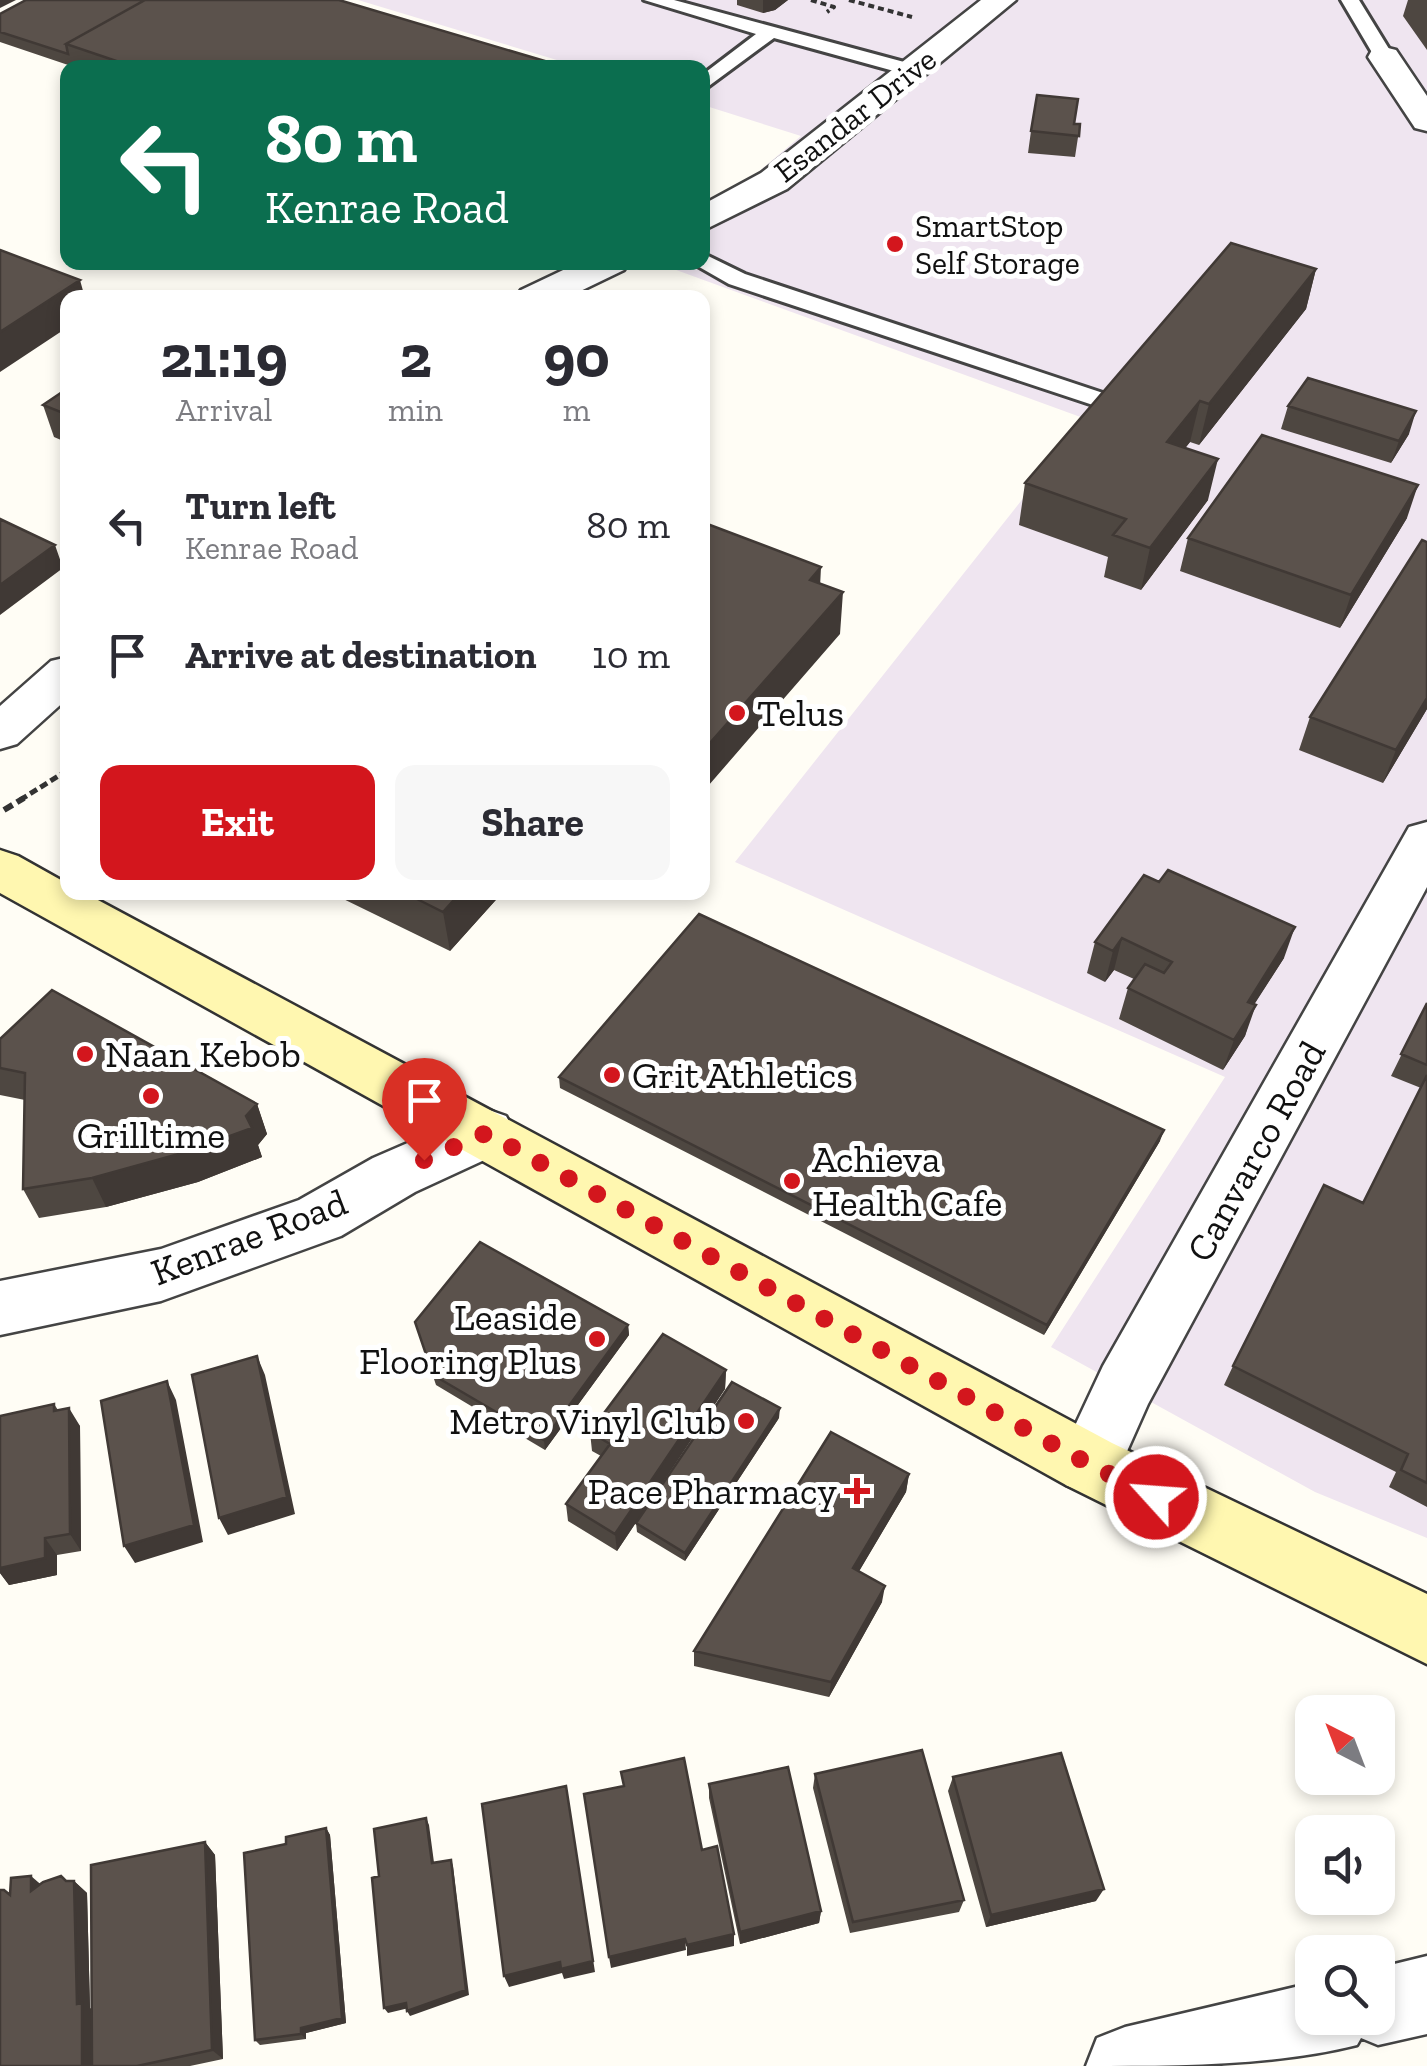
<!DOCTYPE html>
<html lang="en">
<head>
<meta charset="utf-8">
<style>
  body { margin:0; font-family:"Zilla Slab",serif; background:#f7f7f7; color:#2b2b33; height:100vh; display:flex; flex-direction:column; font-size:38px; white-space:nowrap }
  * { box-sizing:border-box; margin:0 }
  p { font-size:32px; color:#7c7c81 }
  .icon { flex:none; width:55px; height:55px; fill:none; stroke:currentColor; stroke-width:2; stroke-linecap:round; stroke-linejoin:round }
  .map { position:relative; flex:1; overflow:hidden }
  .panel { position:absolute; left:60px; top:290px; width:650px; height:610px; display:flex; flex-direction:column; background:#fff; border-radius:20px; box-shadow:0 5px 15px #0003 }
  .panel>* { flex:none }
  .top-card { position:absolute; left:60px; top:60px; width:650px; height:210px; border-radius:20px; box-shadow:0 5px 15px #0003; background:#0b6e4f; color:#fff; overflow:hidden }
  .needle { width:65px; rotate:318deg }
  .buttons { position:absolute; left:1295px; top:1695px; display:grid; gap:20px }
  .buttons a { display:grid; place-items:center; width:100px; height:100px; border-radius:20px; background:#fff; box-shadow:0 5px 15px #0003; font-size:50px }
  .pin { position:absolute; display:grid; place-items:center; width:85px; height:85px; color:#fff; margin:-102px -42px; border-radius:50% 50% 50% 0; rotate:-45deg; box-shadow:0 0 10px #0007 }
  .pin .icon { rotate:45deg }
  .me { position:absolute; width:110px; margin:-55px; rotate:296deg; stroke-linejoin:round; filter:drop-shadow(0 0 8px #0008) }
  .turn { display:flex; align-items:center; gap:35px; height:210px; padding:0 40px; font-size:45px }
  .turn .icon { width:130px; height:130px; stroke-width:2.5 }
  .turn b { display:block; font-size:70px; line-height:85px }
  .eta { display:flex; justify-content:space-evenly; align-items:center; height:170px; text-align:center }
  .eta b { font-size:60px; font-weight:800; line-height:70px }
  .cta { display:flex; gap:20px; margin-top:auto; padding:20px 40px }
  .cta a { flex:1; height:115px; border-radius:20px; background:#d3161d; color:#fff; font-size:40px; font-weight:800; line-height:115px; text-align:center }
  .cta a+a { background:#f7f7f7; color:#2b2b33 }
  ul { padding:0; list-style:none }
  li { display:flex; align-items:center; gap:30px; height:130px; padding:0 40px }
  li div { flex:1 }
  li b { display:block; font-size:38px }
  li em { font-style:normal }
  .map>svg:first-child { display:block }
</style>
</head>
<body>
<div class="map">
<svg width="1427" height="2066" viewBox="0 0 1427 2066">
  <rect width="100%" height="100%" fill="#fffdf5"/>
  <path fill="#efe5f0" d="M358 0H1427V1538L1315 1492 1051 1347 1225 1077 735 862 1086 419 657 263 702 262 703 203 744 184 801 136 703 105 702 68 580 67Z"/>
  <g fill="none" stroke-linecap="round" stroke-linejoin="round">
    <g stroke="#444" stroke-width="6">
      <path id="lane" d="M644 0H674L919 66 922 70 912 76 774 38 702 91V75L756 34Z
        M1341 0H1359L1394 57 1391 61H1377Z
        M702 253 745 274 1121 399 1125 404 1121 409H1105L729 284 694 264 702 262Z"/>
    </g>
    <g stroke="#444" stroke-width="5">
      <path id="street" d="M981 0H1016L787 189 702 231V205L761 173Z
        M1384 47 1396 50 1427 96V131L1415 128 1368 57 1372 50Z
        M580 262H629L624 270 566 298H515L521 290Z
        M68 657V698L17 744 0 749V706L51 661Z
        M1427 822V887L1148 1404 1112 1485 1089 1494 1066 1485 1057 1464 1103 1366 1409 827Z
        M486 1109 506 1116 515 1133 506 1150 415 1192 341 1236 161 1301 0 1335V1281L161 1249 299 1200 373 1158Z
        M1427 1956V2034L1378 2045 1361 2038 1357 2045C1274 2066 1175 2066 1086 2066L1097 2038 1125 2027 1312 1983V2018H1378V1968Z"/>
    </g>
    <g stroke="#333" stroke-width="5">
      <path id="secondary" d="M0 850 18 856 68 884V892H83L1112 1443 1427 1594V1664L1066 1485 0 893Z"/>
    </g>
    <path stroke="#333" stroke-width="4" stroke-dasharray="6 4" stroke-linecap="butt" d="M811 0 834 7 827 12
      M849 0 912 17"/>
    <path stroke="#333" stroke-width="5" stroke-dasharray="8 4" stroke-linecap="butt" d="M20 800 68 770"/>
    <path stroke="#333" stroke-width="6" stroke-dasharray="10 5" stroke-linecap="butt" d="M4 810 24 798"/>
    <use href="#lane" fill="#fff" fill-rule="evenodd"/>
    <use href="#street" fill="#fff" fill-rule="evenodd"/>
    <use href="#secondary" fill="#fff7b0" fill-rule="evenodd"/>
  </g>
  <path fill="#4e4741" d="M737 0H788L775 10 763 13 737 5Z
    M1408 0H1427V50L1403 16Z
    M0 14 565 68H77L0 42Z
    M1074 124H1080L1075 157 1028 153 1031 131Z
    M1316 269 1306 309 1199 445 1190 442 1185 448 1208 500 1141 590 1104 577 1108 557 1019 525 1025 483Z
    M68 388V443L54 437 43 405Z
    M1288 406 1409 434 1391 463 1281 429Z
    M1407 518 1340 628 1180 571 1188 538Z
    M1427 709 1383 783 1299 750 1310 717Z
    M1144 875 1284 958 1254 1004 1245 1036 1223 1070 1119 1019 1128 988 1134 979 1114 970 1105 982 1087 973 1095 942Z
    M329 892H503L450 951Z
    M1427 1003V1507L1389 1487 1396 1472 1224 1385 1233 1366 1363 1203 1421 1088 1391 1076Z
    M0 1039 257 1104 267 1134 258 1145 262 1157 198 1182 106 1207 39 1218 23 1189 25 1100 0 1095Z
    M559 1077 1160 1141 1044 1335 560 1088Z
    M415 1322 628 1325 629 1335 545 1450 436 1385Z
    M726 1370 725 1389 617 1551 568 1521 566 1504 601 1456 592 1451 590 1432Z
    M54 1404 58 1410 80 1426 81 1551 57 1555V1575L9 1585 0 1573V1416Z
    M779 1418 685 1561 637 1532 636 1523Z
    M909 1474 906 1492 859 1571 882 1602 829 1697 694 1666V1651Z
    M815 1774 964 1900 959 1912 850 1933 813 1788Z
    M953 1777 1096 1901 986 1927 948 1791Z
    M709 1784 821 1911 819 1923 740 1944 709 1798Z
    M326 1828 330 1835 346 2023 306 2033V2039L260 2045 255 2040 286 1844Z
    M205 1842 215 1855 223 2059 190 2066H0L10 1895 40 1884 74 1881 87 1893 90 2008 92 2010Z"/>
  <path fill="#403935" d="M0 0H16L0 8Z
    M763 0H788L775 10 763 13Z
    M1316 269 1306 309 1199 445 1209 404Z
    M80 280 85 298H68V327L0 372V332Z
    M1200 401 1190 442 1158 483 1167 442Z
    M1416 411 1409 434 1391 463 1399 441Z
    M1218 459 1208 500 1141 590 1150 548Z
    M1418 485 1407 518 1340 628 1351 595Z
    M55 545 63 568 0 615V585Z
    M821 567 819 608 810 580Z
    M843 592 840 634 702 793V752Z
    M1427 698V709L1383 783 1396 750Z
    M461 892H503L450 951 443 912Z
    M1295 927 1284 958 1236 1033 1248 1002Z
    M1122 938 1114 970 1105 982 1113 951Z
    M1256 1005 1245 1036 1223 1070 1234 1040Z
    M257 1104 267 1134 258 1145 262 1157 198 1182 106 1207 92 1178 246 1116Z
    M1164 1130 1160 1141 1044 1335 1047 1325Z
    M628 1325 629 1335 545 1450 544 1440Z
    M257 1356 265 1375 295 1514 228 1535 219 1518Z
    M726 1370 725 1389 617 1551 615 1534Z
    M167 1381 176 1400 203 1542 135 1563 124 1546Z
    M69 1408 80 1426 81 1551 70 1534Z
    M780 1408 779 1418 685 1561V1553Z
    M909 1474 906 1492 851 1585 853 1568Z
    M45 1538 57 1555V1575L9 1585 0 1573V1568Z
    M885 1586 882 1602 829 1697 831 1682Z
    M568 1799 595 1972 564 1979 562 1973 509 1987 504 1976 560 1962Z
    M426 1818 429 1825 435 1870 432 1863Z
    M326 1828 330 1835 346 2023 306 2033V2039L301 2034Z
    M205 1842 215 1855 223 2059 212 2050Z
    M451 1860 453 1866 469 1995 410 2016 407 2011Z
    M31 1876 45 1888 31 1891Z
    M74 1881 87 1893 90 2008 95 2013V2066H82L77 2004Z
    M1104 1889 1096 1901 986 1927 991 1915Z
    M821 1911 819 1923 740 1944V1932Z
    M734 1934V1946L687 1956V1945Z
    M685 1939 686 1950 611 1968 609 1957Z
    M406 2003 409 2008 388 2013 384 2008Z"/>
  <path fill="#5b524c" stroke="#403935" stroke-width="2.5" d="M26 0H145L66 44 68 54 0 32V14Z
    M145 0H339L565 67 137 68 66 44Z
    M1037 95 1078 99 1074 124H1080L1079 136 1031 131Z
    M1231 243 1316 269 1209 404 1200 401 1167 442 1218 459 1150 548 1113 535 1126 519 1025 483Z
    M0 250 80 280 0 332Z
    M1308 378 1416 411 1399 441 1288 406Z
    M68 388V415L43 405Z
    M1262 435 1418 485 1351 595 1188 538Z
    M0 519 55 545 0 585Z
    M702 522 821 567 810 580 843 592 702 752Z
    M1422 540 1427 542V698L1396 750 1310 717Z
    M1168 870 1295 927 1248 1002 1256 1005 1234 1040 1128 988 1145 964 1164 973 1172 962 1122 938 1113 951 1095 942 1144 875 1159 882Z
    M403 892H461L443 912Z
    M699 914 1164 1130 1047 1325 559 1077Z
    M52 990 257 1104 246 1116 252 1128 186 1152 92 1178 23 1189 25 1073 0 1068V1039Z
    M1427 1003V1065L1401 1054Z
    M1427 1075V1483L1401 1470 1408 1454 1233 1366 1324 1185 1363 1203Z
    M480 1242 628 1325 544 1440 433 1375 415 1322Z
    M663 1334 726 1370 615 1534 566 1504 610 1444 590 1432Z
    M257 1356 287 1497 219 1518 192 1375Z
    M167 1381 194 1525 124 1546 101 1401Z
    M732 1382 780 1408 685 1553 636 1523Z
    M54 1404V1411L69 1408 70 1534 45 1538V1558L0 1568V1416Z
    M831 1432 909 1474 853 1568 885 1586 831 1682 694 1651Z
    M922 1750 964 1900 853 1922 815 1774Z
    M1061 1753 1104 1889 991 1915 953 1777Z
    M684 1758 702 1850 717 1846 734 1934 687 1945 685 1939 609 1957 584 1794 624 1786 621 1772Z
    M788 1767 821 1911 740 1932 709 1784Z
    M566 1786 593 1961 561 1969 560 1962 504 1976 482 1804Z
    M426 1818 432 1863 451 1860 466 1990 407 2011 406 2003 384 2008 372 1878 379 1876 374 1829Z
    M326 1828 342 2018 301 2028V2034L255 2040 244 1853 286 1844V1837Z
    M205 1842 212 2050 137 2066H92L91 1865Z
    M31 1876V1891L43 1882 61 1876 66 1881H74L77 2004 82 2003V2066H0V1890H4L10 1895 11 1878Z"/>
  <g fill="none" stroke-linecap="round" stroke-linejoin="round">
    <path stroke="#d3161d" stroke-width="18" stroke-dasharray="0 32.4" d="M424 1160 486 1133 1089 1464 1156 1497"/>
  </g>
  <g fill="#d3161d" stroke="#fff" stroke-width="4">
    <circle cx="895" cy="244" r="10"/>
    <circle cx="737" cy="713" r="10"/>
    <circle cx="85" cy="1054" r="10"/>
    <circle cx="612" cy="1075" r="10"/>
    <circle cx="151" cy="1096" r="10"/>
    <circle cx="792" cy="1181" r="10"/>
    <circle cx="597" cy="1339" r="10"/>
    <circle cx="746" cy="1421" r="10"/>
    <path d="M852 1476h10v10h10v10h-10v10h-10v-10h-10v-10h10z"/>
  </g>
  <g text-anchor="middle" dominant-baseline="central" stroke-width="10" stroke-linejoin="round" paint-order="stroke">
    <g font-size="32" fill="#111" stroke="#fff">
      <text transform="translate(855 115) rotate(-38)">Esandar Drive</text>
    </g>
    <g font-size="32" fill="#111" stroke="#fff" text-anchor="start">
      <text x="915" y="226">SmartStop<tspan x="915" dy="37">Self Storage</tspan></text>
    </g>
    <g font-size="38" fill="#111" stroke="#fff" text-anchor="start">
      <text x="757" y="713">Telus</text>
      <text x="105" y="1054">Naan Kebob</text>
      <text x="632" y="1075">Grit Athletics</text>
      <text x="151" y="1135" text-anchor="middle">Grilltime</text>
      <text x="812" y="1159">Achieva<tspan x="812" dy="44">Health Cafe</tspan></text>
      <text x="577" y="1317" text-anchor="end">Leaside<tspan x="577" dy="44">Flooring Plus</tspan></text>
      <text x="726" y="1421" text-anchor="end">Metro Vinyl Club</text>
      <text x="837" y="1491" text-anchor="end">Pace Pharmacy</text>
    </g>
    <g font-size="38" fill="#111" stroke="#fff">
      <text transform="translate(1256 1151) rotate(-61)">Canvarco Road</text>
      <text transform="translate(249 1237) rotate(-21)">Kenrae Road</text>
    </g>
  </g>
</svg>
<div class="buttons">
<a><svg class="needle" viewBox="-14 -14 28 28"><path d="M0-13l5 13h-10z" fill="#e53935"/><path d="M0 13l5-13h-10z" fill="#7c7c81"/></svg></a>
<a><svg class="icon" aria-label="sound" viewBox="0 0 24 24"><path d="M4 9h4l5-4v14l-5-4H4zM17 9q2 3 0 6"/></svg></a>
<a><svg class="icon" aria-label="search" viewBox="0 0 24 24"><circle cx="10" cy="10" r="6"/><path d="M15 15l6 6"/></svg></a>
</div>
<div class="pin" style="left:424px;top:1160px;background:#d93025"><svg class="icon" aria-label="arrive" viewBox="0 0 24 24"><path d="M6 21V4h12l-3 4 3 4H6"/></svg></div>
<svg class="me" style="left:1156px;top:1497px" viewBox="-20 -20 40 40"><circle r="17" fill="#d3161d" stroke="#fff" stroke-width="3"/><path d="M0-11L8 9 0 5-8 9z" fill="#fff"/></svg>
<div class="top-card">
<div class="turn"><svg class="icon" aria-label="left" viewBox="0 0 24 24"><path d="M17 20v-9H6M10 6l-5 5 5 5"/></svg><div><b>80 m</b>Kenrae Road</div></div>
</div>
<section class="panel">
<div class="eta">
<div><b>21:19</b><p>Arrival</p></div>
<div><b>2</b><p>min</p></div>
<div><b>90</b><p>m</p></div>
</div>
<ul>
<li><svg class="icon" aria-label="left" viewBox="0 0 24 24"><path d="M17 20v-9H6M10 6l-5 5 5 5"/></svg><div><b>Turn left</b><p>Kenrae Road</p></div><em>80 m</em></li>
<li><svg class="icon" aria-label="arrive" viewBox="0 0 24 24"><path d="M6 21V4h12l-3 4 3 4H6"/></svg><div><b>Arrive at destination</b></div><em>10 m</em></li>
</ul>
<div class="cta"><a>Exit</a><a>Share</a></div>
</section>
</div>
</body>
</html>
